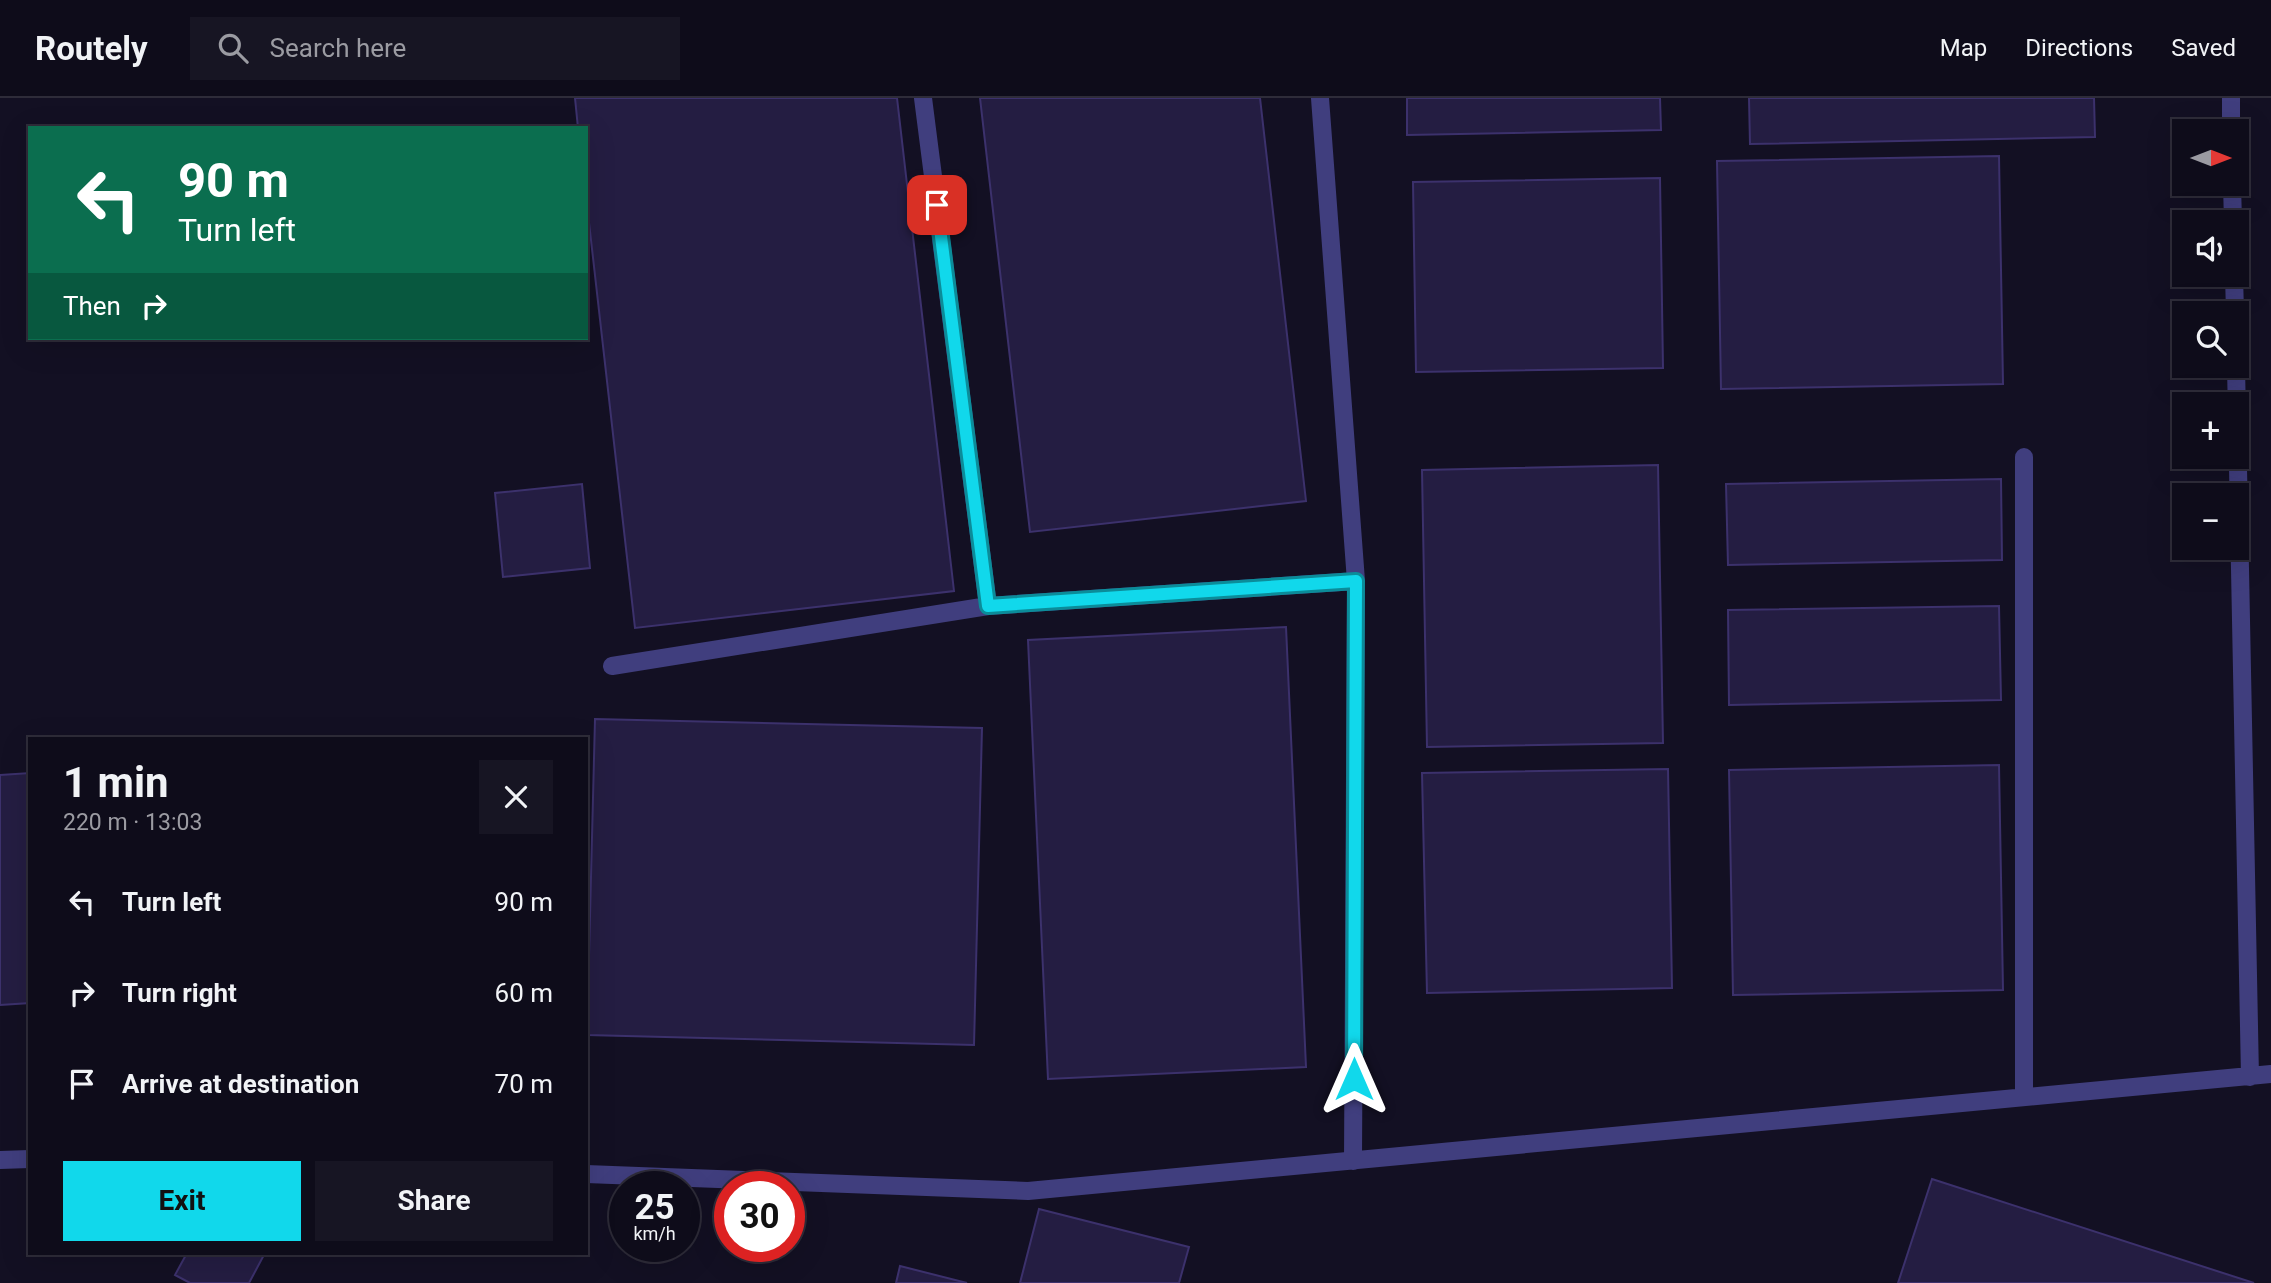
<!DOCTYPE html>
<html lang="en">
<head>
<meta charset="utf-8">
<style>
  body { margin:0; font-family:Roboto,sans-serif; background:#171523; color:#f1f3f6; height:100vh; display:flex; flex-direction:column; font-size:26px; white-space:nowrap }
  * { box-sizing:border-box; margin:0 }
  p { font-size:23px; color:#9b9ba2 }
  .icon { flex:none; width:38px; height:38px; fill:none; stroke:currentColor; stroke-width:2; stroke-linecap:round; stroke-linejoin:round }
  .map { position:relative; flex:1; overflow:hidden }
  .details { position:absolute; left:28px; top:639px; width:560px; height:518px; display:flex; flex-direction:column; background:#0e0c1a; border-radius:0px; box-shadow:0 7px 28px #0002,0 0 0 2px #2e2c39 }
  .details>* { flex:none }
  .guide { position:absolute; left:28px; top:28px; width:560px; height:214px; border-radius:0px; box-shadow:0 7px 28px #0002,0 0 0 2px #2e2c39; background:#0b6e4f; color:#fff; overflow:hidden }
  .needle { width:46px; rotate:90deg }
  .fabs { position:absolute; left:2172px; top:21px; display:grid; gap:14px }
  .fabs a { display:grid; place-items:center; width:77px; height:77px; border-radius:0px; background:#0e0c1a; box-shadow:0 7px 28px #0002,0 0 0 2px #2e2c39; font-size:35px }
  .speed { position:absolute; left:609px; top:1073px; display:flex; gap:14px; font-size:35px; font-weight:700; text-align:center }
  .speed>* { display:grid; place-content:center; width:91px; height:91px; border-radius:50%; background:#0e0c1a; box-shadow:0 7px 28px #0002,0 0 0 2px #2e2c39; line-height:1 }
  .speed small { font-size:18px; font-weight:400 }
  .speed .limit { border:10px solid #d22; background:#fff; color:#111 }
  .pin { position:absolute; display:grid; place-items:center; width:60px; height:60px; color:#fff; margin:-30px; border-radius:14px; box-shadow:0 4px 10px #0006 }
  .me { position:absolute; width:77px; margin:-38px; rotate:0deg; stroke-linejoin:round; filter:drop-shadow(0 0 5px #0008) }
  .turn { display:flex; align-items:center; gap:24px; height:147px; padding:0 35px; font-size:32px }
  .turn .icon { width:91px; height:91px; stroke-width:2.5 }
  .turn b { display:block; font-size:49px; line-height:60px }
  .then { display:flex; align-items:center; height:66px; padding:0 35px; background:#0003; gap:14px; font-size:26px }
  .round { display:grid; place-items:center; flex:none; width:74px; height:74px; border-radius:0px; background:#171523 }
  .overview { display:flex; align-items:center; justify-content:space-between; height:119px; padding:0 35px }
  h1 { font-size:42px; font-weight:700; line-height:52px }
  .button { display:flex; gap:14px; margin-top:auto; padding:14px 35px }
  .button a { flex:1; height:80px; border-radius:0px; background:#11d8eb; color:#111; font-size:28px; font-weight:700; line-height:80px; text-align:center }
  .button a+a { background:#171523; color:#f1f3f6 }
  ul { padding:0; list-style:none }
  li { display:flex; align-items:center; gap:21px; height:91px; padding:0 35px }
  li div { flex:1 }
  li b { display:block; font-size:26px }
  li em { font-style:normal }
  header { display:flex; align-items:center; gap:42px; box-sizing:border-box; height:98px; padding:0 35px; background:#0e0c1a; border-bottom:2px solid #2e2c39 }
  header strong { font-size:33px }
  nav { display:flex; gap:38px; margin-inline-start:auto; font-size:24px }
  .search { width:490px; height:63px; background:#171523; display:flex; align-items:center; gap:18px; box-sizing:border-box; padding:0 24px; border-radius:0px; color:#9b9ba2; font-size:26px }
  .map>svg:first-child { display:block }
</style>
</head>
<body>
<header>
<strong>Routely</strong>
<div class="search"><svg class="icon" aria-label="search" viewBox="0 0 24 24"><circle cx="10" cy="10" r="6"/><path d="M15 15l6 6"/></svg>Search here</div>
<nav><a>Map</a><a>Directions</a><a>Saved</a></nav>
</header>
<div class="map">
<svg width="2271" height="1185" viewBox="0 0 2271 1185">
  <rect width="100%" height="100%" fill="#131023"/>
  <path fill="#241d42" stroke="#3c316c" stroke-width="2" d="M575 0H897L954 493 635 530 586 98V30H578Z
    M980 0H1260L1306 403 1030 434Z
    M1407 0H1660L1661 32 1407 37Z
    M1749 0H2094L2095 39 1750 46Z
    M1999 58 2003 286 1721 291 1717 63Z
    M1660 80 1663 270 1416 274 1413 84Z
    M1658 367 1663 645 1427 649 1422 372Z
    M2001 381 2002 462 1728 467 1726 386Z
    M582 386 590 470 503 479 495 395Z
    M1999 508 2001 602 1729 607 1728 512Z
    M1286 529 1306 969 1048 981 1028 542Z
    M595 621 982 630 974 947 587 937Z
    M1999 667 2003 892 1733 897 1729 672Z
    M1668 671 1672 890 1427 895 1422 675Z
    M30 675V905L0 907V677Z
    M1932 1081 2254 1185H1898Z
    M1039 1111 1189 1149 1179 1185H1020Z
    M187 1155H265L249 1185H190L175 1177Z
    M900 1168 967 1185H896Z"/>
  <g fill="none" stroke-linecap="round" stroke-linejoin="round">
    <path stroke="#403e7e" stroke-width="18" d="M923 0 988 508
      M1320 0 1356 483 1353 1063
      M2231 0V33
      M2232 86 2233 124
      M2234 177 2235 215
      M2236 268 2250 979
      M2024 359V998
      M612 568 988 508 1356 483
      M0 1062 30 1061
      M586 1076 1028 1093 2271 976"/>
  </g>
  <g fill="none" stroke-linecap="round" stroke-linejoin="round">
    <g stroke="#0b8c99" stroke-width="18">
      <path id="route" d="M937 107 988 508 1356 483 1354 981"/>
    </g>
    <use href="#route" stroke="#11d8eb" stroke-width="12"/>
  </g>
</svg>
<div class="fabs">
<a><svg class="needle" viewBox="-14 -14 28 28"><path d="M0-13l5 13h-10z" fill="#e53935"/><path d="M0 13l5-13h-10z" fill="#9b9ba2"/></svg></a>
<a><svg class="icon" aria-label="sound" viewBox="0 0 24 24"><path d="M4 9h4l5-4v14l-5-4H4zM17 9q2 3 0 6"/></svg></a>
<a><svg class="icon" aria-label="search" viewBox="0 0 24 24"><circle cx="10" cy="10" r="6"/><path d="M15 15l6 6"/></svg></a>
<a>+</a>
<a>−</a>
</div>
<div class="speed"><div>25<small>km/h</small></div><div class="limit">30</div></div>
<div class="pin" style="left:937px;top:107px;background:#d93025"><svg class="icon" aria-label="arrive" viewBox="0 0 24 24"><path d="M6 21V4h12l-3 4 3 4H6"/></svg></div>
<svg class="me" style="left:1354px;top:981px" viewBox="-20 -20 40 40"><path d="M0-17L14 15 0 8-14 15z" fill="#11d8eb" stroke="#fff" stroke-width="4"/></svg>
<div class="guide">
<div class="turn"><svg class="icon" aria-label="left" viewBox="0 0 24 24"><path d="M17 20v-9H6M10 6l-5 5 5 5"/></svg><div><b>90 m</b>Turn left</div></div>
<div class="then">Then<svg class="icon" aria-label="right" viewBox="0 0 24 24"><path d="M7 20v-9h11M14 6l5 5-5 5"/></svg></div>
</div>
<section class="details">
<div class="overview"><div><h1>1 min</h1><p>220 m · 13:03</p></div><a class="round"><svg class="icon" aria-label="close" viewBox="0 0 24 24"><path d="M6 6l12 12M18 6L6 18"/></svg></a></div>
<ul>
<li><svg class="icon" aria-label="left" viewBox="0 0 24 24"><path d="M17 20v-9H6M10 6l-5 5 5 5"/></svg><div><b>Turn left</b></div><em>90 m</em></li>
<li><svg class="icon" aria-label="right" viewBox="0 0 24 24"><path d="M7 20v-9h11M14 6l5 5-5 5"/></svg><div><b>Turn right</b></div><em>60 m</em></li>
<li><svg class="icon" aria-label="arrive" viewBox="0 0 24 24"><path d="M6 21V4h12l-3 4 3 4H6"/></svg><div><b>Arrive at destination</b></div><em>70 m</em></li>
</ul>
<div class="button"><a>Exit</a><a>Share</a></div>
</section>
</div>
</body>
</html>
